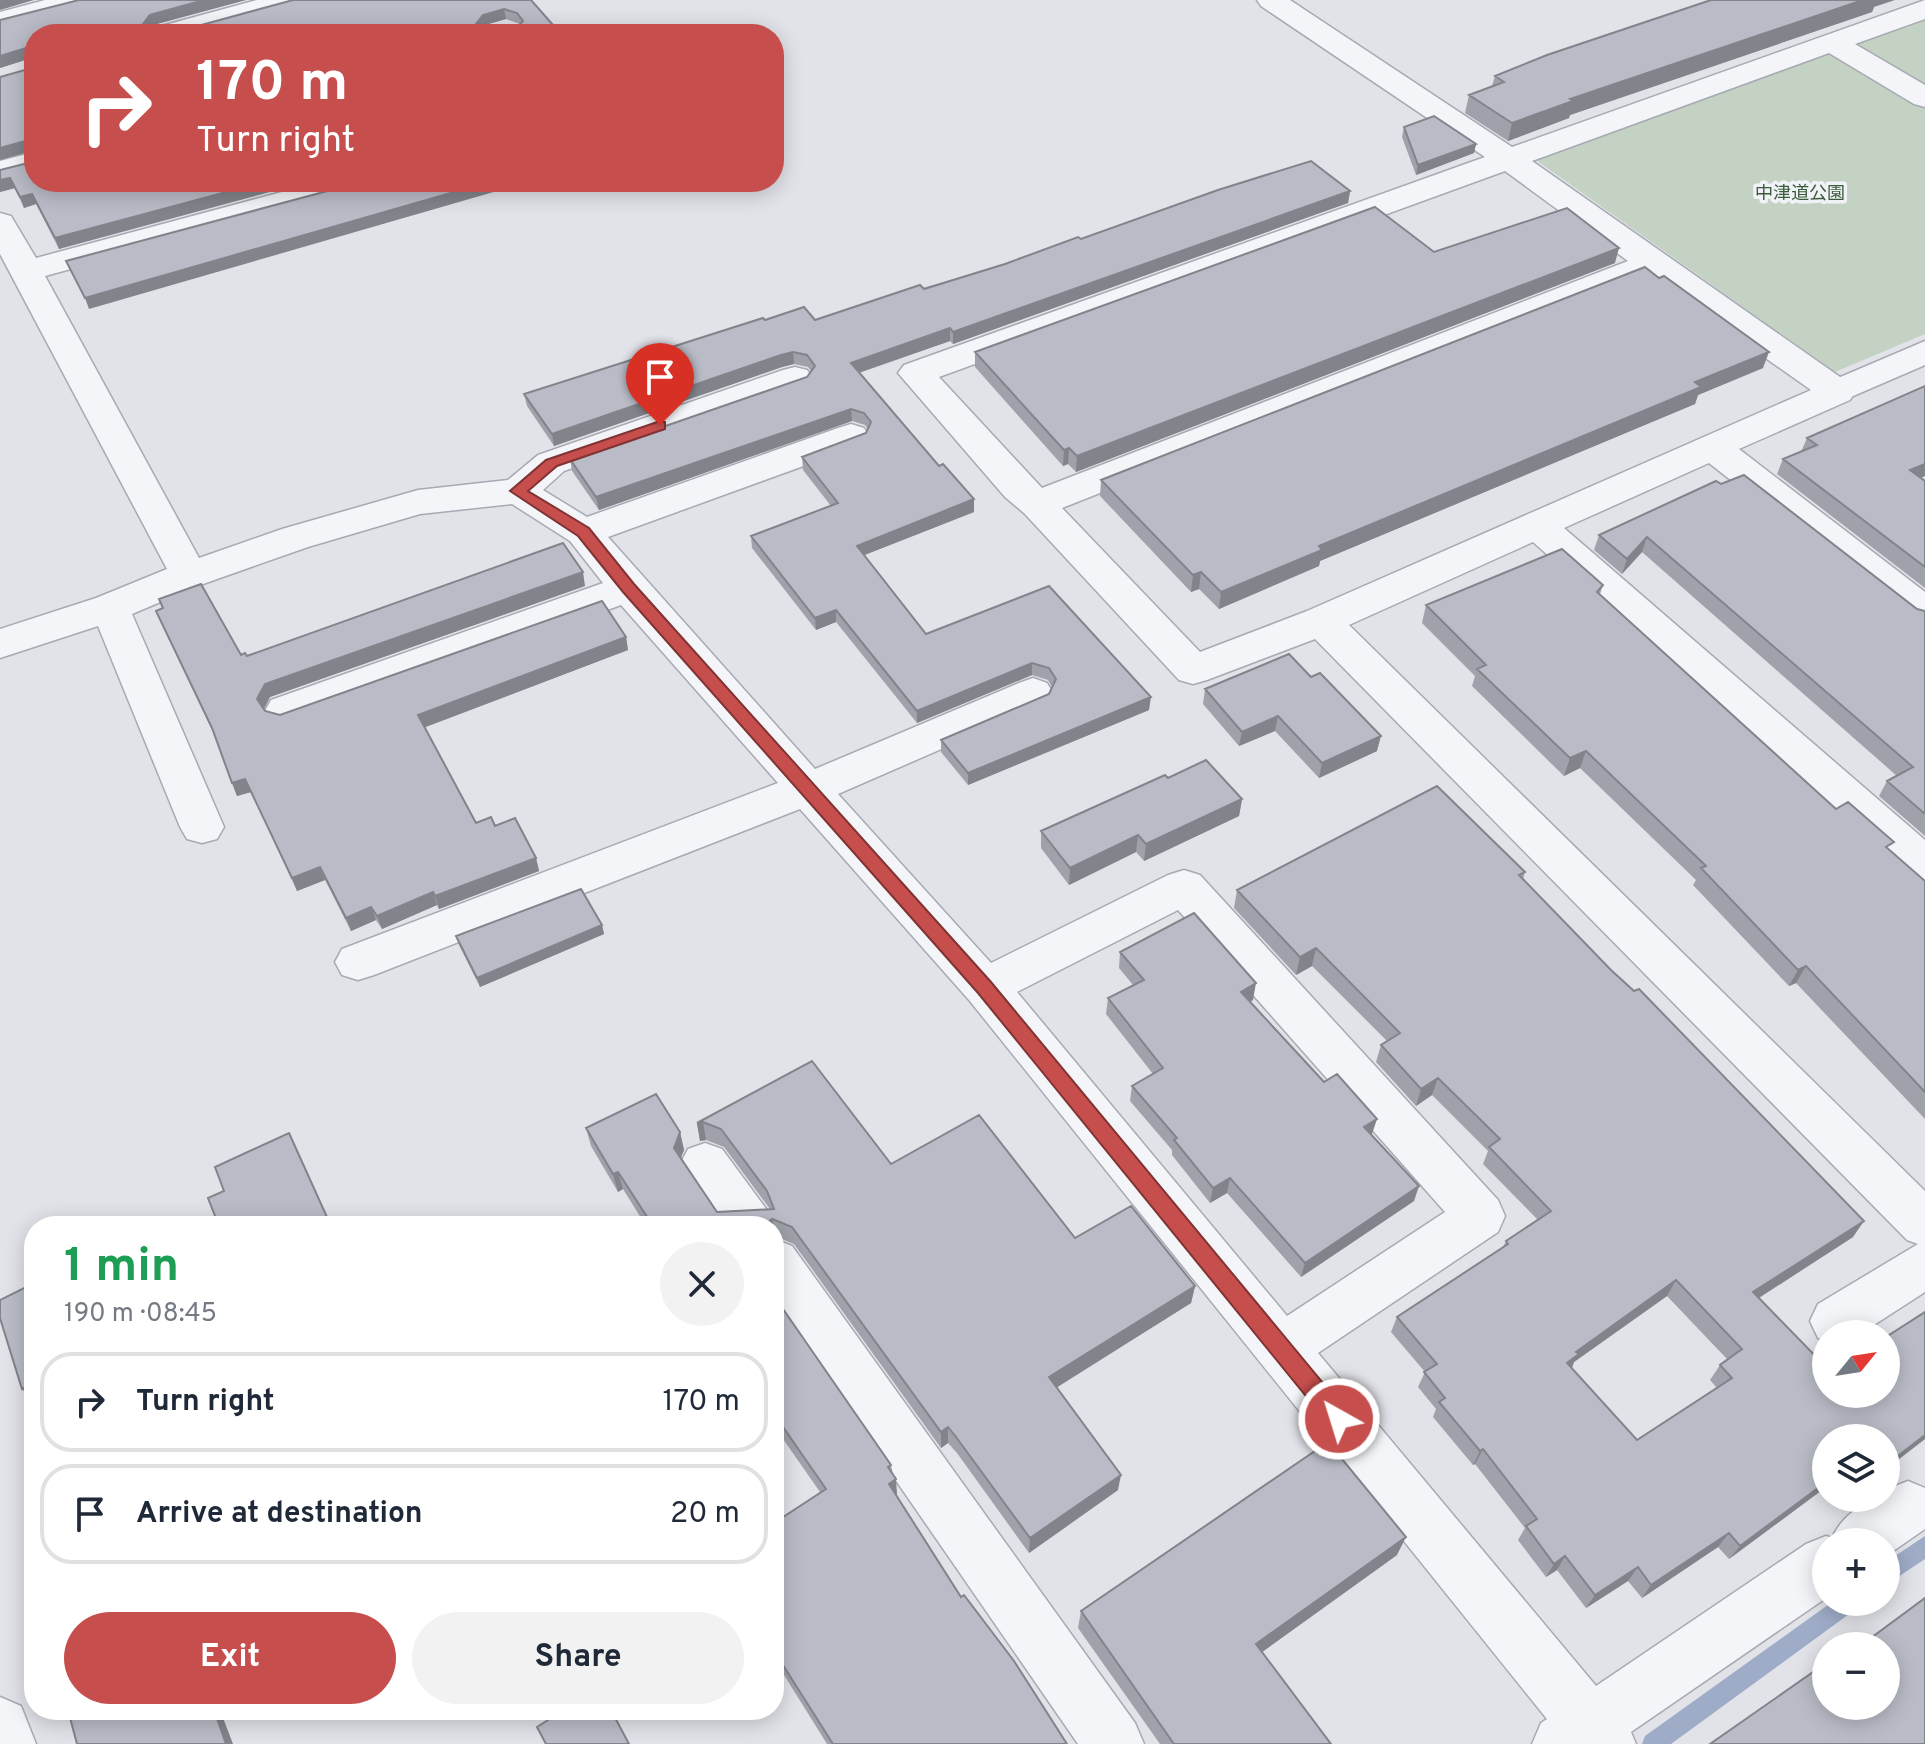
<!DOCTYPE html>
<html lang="en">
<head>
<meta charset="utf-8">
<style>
  body { margin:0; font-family:Overpass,"Noto Sans JP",sans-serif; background:#f2f2f3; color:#1f2937; height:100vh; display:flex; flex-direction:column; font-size:30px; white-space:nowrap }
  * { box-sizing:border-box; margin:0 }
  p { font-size:26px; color:#747a83 }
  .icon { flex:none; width:44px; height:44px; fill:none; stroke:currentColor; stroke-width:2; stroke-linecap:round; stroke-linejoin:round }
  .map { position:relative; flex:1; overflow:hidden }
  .drawer { position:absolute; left:24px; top:1216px; width:760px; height:504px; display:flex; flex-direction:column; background:#fff; border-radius:32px; box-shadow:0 4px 20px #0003 }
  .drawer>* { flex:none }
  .top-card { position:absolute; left:24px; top:24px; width:760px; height:168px; border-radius:32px; box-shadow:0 4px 20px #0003; background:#c64f4e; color:#fff; overflow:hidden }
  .needle { width:52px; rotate:60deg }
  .buttons { position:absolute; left:1812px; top:1320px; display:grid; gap:16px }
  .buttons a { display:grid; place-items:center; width:88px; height:88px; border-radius:50%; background:#fff; box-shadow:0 4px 20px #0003; font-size:40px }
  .pin { position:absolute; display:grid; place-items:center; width:68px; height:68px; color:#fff; margin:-82px -34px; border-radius:50% 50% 50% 0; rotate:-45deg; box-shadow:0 0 8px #0007 }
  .pin .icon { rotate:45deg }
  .me { position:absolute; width:88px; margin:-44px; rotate:321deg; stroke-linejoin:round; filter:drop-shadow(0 0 6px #0008) }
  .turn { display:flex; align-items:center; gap:28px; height:168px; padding:0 40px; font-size:36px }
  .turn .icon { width:104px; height:104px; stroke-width:2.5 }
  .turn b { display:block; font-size:56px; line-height:68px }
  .round { display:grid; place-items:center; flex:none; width:84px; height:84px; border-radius:42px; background:#f2f2f3 }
  .headline { display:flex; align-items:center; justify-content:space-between; height:136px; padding:0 40px }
  h1 { font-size:48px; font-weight:700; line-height:60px; color:#1e9e55 }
  .primary-button { display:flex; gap:16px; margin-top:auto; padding:16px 40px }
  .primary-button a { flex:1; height:92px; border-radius:48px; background:#c64f4e; color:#fff; font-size:32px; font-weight:700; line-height:92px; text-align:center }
  .primary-button a+a { background:#f2f2f3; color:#1f2937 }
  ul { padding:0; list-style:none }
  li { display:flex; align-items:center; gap:24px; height:100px; margin:0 16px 12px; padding:0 24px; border:4px solid #e0e1e3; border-radius:32px }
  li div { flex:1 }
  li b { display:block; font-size:30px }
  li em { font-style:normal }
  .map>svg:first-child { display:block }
</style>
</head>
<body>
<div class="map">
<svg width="1925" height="1744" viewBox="0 0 1925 1744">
  <rect width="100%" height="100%" fill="#e1e3e9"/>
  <path fill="#c4d2c3" d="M1925 14V334L1835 372 1533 158Z"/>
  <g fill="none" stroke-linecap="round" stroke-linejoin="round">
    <path fill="#9facc7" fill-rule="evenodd" d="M1925 1536V1559L1886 1585V1562Z
      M1832 1602H1859L1856 1609 1671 1744H1642L1645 1736Z"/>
    <g stroke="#a7a9b3" stroke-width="3">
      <path id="minor" d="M45 0H91L87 6 0 30V12Z
        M257 0H304L300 6 197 34H149L154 28Z
        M1257 0H1290L1512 147 1925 0V19L1855 44 1925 85V107L1914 104 1829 53 1532 161 1850 384 1855 392 1850 400 1739 449 1925 592V626L1911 622 1709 463 1564 528 1925 840V882L1909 877 1533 542 1349 625 1925 1191V1292L1860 1334H1826V1341L1818 1338 1810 1321 1818 1304 1918 1244 1907 1240 1315 639 1207 680 1193 684 1179 680 1024 513 1005 497 898 373 904 365 1485 157 1261 6ZM1505 171 1628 261 1042 488 939 377ZM1649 276 1811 390 1307 611 1200 652 1062 508Z
        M34 152V171L0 180V161Z
        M319 182H371L366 189 45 276 199 558 282 529 418 490 508 480 538 455 783 370 795 367 807 370 813 378 807 386 564 471 543 490 587 517 838 428 851 424 864 428 869 436 864 444 608 537 815 769 1019 683 1033 678 1047 683 1053 693 1047 703 838 794 991 963 1168 875 1184 870 1200 875 1498 1200 1505 1216 1498 1232 1318 1353 1596 1686 1806 1544 1826 1536 1832 1538C1840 1519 1864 1498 1886 1498L1888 1489 1908 1481 1925 1488V1529L1886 1556V1542H1826V1598L1631 1732 1636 1744H1532L1541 1723 1547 1719 969 1000 800 809 374 975 358 980 342 975 335 962 342 949 778 783 621 605 301 722 286 726 271 722 265 711 271 700 603 583 570 541 512 504 420 514 308 547 203 584 132 614 224 827 217 839 202 843 187 839 180 827 98 626 0 658V629L96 598 167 569 0 254V213L11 216 36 258ZM1178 910 1445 1212 1287 1316 1017 992Z
        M705 1143 722 1149 767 1210 774 1226H720L680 1164 688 1149Z
        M774 1239 792 1246 1135 1723 1144 1744H1078L774 1304Z
        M0 1697 21 1706 36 1744H0Z"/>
    </g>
    <g stroke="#a7a9b3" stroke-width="3">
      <path id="tertiary" d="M1925 341V365L1837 403 1824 400 1819 392 1824 384Z"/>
    </g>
    <use href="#minor" fill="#f4f5f8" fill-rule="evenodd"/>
    <use href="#tertiary" fill="#f4f5f8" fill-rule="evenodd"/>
  </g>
  <path fill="#9fa2aa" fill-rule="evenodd" d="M79 0H246L153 25 152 27H194L531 0 561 34 59 249 36 204 24 208 15 188 0 192V170L32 162V151L0 160 32 68V58L0 68ZM506 19 520 24 517 27H484L485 25Z
    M1874 7 1872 12 1570 115 1569 118 1508 141 1465 113 1469 95 1492 86 1495 76Z
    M1404 127 1476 144 1474 153 1416 175 1402 137Z
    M1350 191 1348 203 953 344 950 341 859 373 939 466 974 499V512L864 555 926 634 1049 586 1149 710 968 785 941 752V740L1049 694 1052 687 1048 680 1032 675 917 723 836 622 816 630 752 548 751 536 831 506 803 470 802 457 866 433 868 429 865 425 852 421 599 510 572 471 570 459 807 377 811 371 808 367 794 364 782 367 554 446 527 406 524 394 765 320H815L1005 264 1081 239Z
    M1434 252 1615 263 1076 472 1068 464 1063 466 975 367V352Z
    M1659 278 1763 368 1698 395 1695 404 1320 561 1319 566 1219 609 1199 589 1191 592 1100 496 1101 480Z
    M1925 386V476L1920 478 1925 481V588L1777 474 1783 459 1801 452 1807 438Z
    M1721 484 1917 609 1925 611V836L1879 796 1887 781 1897 776 1642 552 1622 574 1594 550 1599 535Z
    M1603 585 1600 594 1836 809 1889 850 1925 881V1119L1796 983 1789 986 1693 885 1696 880 1580 768 1564 776 1472 686 1475 676 1422 623 1426 605Z
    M585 586 270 697 264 710 265 711 280 715 626 637 628 650 425 727 476 823 495 826 536 858 539 871 439 909 437 905 382 929 376 920 351 931 325 880 297 891 251 792 237 796 214 734 156 611 247 656Z
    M1205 689 1377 751 1319 778 1275 731 1239 746 1203 704Z
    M1168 778 1242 799 1239 816 1144 861 1136 852 1069 885 1041 848V831Z
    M1525 872 1523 879 1853 1237 1759 1298 1826 1394 1925 1439 1886 1469V1438H1826V1487L1729 1559 1718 1547 1642 1598 1628 1581 1586 1608 1557 1570 1546 1577 1518 1540 1525 1528 1475 1464 1473 1465 1433 1417 1436 1409 1418 1387 1425 1372 1391 1332 1397 1317 1503 1247 1506 1241 1538 1220 1483 1164 1488 1151 1432 1095 1416 1106 1376 1062 1381 1045 1387 1041 1312 966 1296 975 1234 908 1237 890ZM1667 1296 1727 1359 1720 1365 1710 1380 1717 1388 1637 1440 1572 1368 1574 1362Z
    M602 925 604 934 480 987 459 945 456 936Z
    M1120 952 1253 1000 1250 1002 1372 1134 1371 1135 1414 1201 1301 1277 1227 1193 1210 1203 1172 1155V1150L1130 1101 1132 1086 1153 1074 1106 1014 1108 998 1133 985 1119 968Z
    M812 1061 891 1164 1195 1286 1191 1303 1056 1387 1118 1490 1029 1553 957 1453 948 1443 941 1448 794 1244 775 1236 774 1237V1226H646L623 1189 618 1192 591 1146 586 1128 680 1132 684 1150 681 1158 717 1212 770 1209 724 1147 706 1140 700 1141 697 1123Z
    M774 1296 891 1465 897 1494 896 1495 961 1597 1067 1744H827L774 1659V1523L820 1492 774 1426Z
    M1397 1555 1262 1652 1331 1744H1160L1078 1628 1081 1611Z"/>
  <path fill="#82848b" d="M0 0H34L0 10Z
    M204 0H246L153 25 146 34 143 24 150 15Z
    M1863 0H1895L1874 7 1872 12 1570 115 1569 118 1508 141 1512 123 1570 99Z
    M504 9 506 19 485 25 478 34 476 24 483 15Z
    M32 46 34 57 0 68V56Z
    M32 139 34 150 0 160V148Z
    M1476 144 1474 153 1416 175 1418 165Z
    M10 178 15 188 0 192V180Z
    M264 182H307L59 249 55 238Z
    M489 182H528L89 309 85 298Z
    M1350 191 1348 203 953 344V332Z
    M32 194 36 204 24 208 20 197Z
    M1619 248 1615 263 1076 472 1077 456Z
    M950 328V341L852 375 851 363Z
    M793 352 794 364 782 367 554 446 552 434 781 355Z
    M1769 352 1763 368 1698 395 1695 404 1320 561 1319 566 1219 609 1221 592 1319 546 1695 382Z
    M851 409 852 421 599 510 596 497Z
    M1069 448 1068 464 1063 466 1064 450Z
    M1925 464V476L1903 486 1910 470Z
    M974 499V512L857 558V546Z
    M1647 537 1642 552 1622 574 1627 559Z
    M583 572 585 586 270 697 262 712 257 699 265 684Z
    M1201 572 1199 589 1191 592 1193 575Z
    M836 610V622L816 630 815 618Z
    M626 637 628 650 423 728 418 715Z
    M1032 663V675L917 723V711Z
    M1151 697 1149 710 968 785V773Z
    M1278 716 1275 731 1239 746 1242 732Z
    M1381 736 1377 751 1319 778 1322 763Z
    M1586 751 1580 768 1564 776 1570 758Z
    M245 779 251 792 237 796 232 783Z
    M1242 799 1239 816 1144 861 1146 844Z
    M1138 835 1136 852 1069 885 1070 868Z
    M536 858 539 871 439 909 435 896Z
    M320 867 325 880 297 891 292 878Z
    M433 892 437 905 382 929 377 916Z
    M371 907 376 920 351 931 346 918Z
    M602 925 604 934 480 987 477 978Z
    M1316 948 1312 966 1296 975 1300 957Z
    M1806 966 1796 983 1789 986 1798 970Z
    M1256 983 1253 1000 1238 1008 1241 992Z
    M1438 1078 1432 1095 1416 1106 1421 1089Z
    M1377 1119 1372 1134 1359 1142 1364 1127Z
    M703 1122 706 1140 700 1141 697 1123Z
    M680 1132 684 1150 677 1166 674 1148Z
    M618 1172 623 1189 618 1192 613 1174Z
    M1230 1178 1227 1193 1210 1203 1213 1188Z
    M1419 1186 1414 1201 1301 1277 1305 1263Z
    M772 1219 774 1226H768V1222Z
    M1864 1221 1853 1237 1743 1308 1753 1292Z
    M1676 1280 1667 1296 1574 1362 1571 1370 1567 1363 1576 1352Z
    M1195 1286 1191 1303 1048 1393 1049 1377Z
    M34 1383V1403L22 1389Z
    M948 1427V1443L941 1448V1432Z
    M1925 1435V1439L1886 1469V1465Z
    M1483 1449 1475 1464 1473 1465 1480 1451Z
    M1121 1475 1118 1490 1029 1553 1030 1538Z
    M896 1479 897 1494 890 1499 889 1484Z
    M1826 1482V1487L1729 1559 1740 1546Z
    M1729 1533 1718 1547 1642 1598 1651 1585Z
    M1406 1537 1397 1555 1251 1660 1256 1644Z
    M1565 1556 1557 1570 1546 1577 1554 1564Z
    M1638 1567 1628 1581 1586 1608 1595 1595Z
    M58 1710H74L79 1715 69 1720Z
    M214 1710H220L233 1744H226Z"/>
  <path fill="#b9bcc6" stroke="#82848b" stroke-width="2" fill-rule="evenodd" d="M79 0H204L150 15 143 24 146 27H194L293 0H531L561 34H34V182H264L55 238 32 194 20 197 10 178 0 180V170L32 162V139L0 148V77L32 68V46L0 56V20ZM504 9 517 13 523 21 517 27H479L476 24 483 15Z
    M1711 0H1863L1570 99 1573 101 1512 123 1469 95 1504 82 1495 76 1547 55Z
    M1434 116 1476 144 1418 165 1404 127Z
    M1311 161 1350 191 953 332 950 328 851 363 939 466 943 464 974 499 857 546 926 634 1049 586 1151 697 968 773 941 740 1049 694 1056 679 1049 668 1032 663 917 711 836 610 815 618 751 536 838 503 802 457 866 433 871 422 864 413 851 409 596 497 570 459 807 377 815 366 807 355 793 352 781 355 552 434 524 394 763 318 765 320 804 307 815 320 920 285 924 289 1005 264 1078 237 1081 239 1218 190Z
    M361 182H489L85 298 66 261Z
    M1375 207 1434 252 1567 208 1619 248 1077 456 1069 448 1064 450 975 352Z
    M1645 267 1659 278 1664 276 1769 352 1695 382 1701 387 1319 546 1322 550 1221 592 1201 572 1193 575 1101 480Z
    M1925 386V464L1910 470 1925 481V567L1783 459 1817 445 1807 438Z
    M1744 475 1917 609 1925 611V814L1887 781 1913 767 1647 537 1627 559 1599 535 1716 481 1721 484Z
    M563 543 583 572 265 684 257 699 265 711 280 715 602 601 626 637 418 715 476 823 491 817 495 826 515 818 536 858 435 896 433 892 377 916 371 907 346 918 320 867 292 878 245 779 232 783 212 728 156 611 163 608 159 599 201 584 241 655 245 653 247 656Z
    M1562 549 1603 585 1597 592 1836 809 1848 802 1894 842 1886 847 1925 881V1092L1806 966 1798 970 1701 868 1706 866 1586 751 1570 758 1477 669 1486 665 1426 605Z
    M1289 654 1311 677 1320 673 1381 736 1322 763 1278 716 1242 732 1205 689Z
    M1206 760 1242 799 1146 844 1138 835 1070 868 1041 831 1165 775 1168 778Z
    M1437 786 1525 872 1519 875 1611 970 1634 991 1639 989 1864 1221 1753 1292 1826 1367V1394H1886V1337L1925 1312V1435L1886 1465V1438H1826V1482L1740 1546 1729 1533 1651 1585 1638 1567 1595 1595 1565 1556 1554 1564 1526 1526 1537 1519 1483 1449 1480 1451 1439 1402 1445 1398 1424 1372 1437 1364 1397 1317 1508 1244 1506 1241 1551 1211 1489 1147 1500 1139 1438 1078 1421 1089 1381 1045 1400 1033 1316 948 1300 957 1237 890ZM1676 1280 1742 1349 1720 1365 1732 1378 1637 1440 1567 1363 1579 1354 1576 1352Z
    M581 889 602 925 477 978 456 936Z
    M1194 913 1256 983 1241 992 1324 1082 1337 1074 1377 1119 1364 1127 1419 1186 1305 1263 1230 1178 1213 1188 1174 1140 1177 1138 1132 1086 1163 1068 1108 998 1144 980 1120 952Z
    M812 1061 891 1164 979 1115 1075 1238 1131 1206 1195 1286 1049 1377 1121 1475 1030 1538 956 1437 948 1427 941 1432 792 1227 772 1219 768 1222V1226H653L618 1172 613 1174 586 1128 656 1094 680 1132 674 1148 717 1212 774 1209 767 1191 721 1129 703 1122 697 1123Z
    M289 1133 331 1226H219L208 1198 224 1191 215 1167Z
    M34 1283V1383L22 1389 0 1318V1300Z
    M774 1296 891 1465 888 1467 896 1479 889 1484 961 1597 964 1595 1014 1661 1067 1744H833L774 1651V1523L826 1489 774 1414Z
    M1328 1442 1406 1537 1256 1644 1331 1744H1174L1081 1611Z
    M1925 1598V1744H1710L1826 1663V1706H1886V1646H1860Z
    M68 1710H214L226 1744H77Z
    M542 1710H611L629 1744H546L537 1727 548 1720Z"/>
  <path fill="#c64f4e" stroke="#813333" stroke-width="2" d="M660 421 665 422V429L557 466 528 491 589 528 634 584 991 982 1347 1412 1350 1419 1347 1427 1339 1430 1331 1427 978 993 623 592 578 536 510 491 546 460Z"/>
  <g text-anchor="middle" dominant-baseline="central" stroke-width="7" stroke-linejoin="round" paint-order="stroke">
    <g font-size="18" fill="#3a5b39" stroke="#f1f2f7">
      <text x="1800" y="194">中津道公園</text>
    </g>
  </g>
</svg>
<div class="buttons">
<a><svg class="needle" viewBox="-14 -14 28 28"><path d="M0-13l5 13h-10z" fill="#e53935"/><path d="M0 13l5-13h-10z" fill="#747a83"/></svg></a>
<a><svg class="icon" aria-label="layers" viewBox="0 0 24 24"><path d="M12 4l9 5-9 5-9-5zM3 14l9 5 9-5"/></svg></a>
<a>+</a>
<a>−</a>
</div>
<div class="pin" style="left:660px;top:425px;background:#d93025"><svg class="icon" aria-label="arrive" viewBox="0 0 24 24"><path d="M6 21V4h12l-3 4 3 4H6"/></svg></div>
<svg class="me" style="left:1339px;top:1419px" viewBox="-20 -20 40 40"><circle r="17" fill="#c64f4e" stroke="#fff" stroke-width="3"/><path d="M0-11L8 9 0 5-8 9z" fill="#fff"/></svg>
<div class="top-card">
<div class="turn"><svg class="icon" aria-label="right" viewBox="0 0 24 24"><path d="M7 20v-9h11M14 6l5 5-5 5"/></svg><div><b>170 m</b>Turn right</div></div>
</div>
<section class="drawer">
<div class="headline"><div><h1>1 min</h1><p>190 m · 08:45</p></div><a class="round"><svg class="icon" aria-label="close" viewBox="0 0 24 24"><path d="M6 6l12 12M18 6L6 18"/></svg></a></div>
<ul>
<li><svg class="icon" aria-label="right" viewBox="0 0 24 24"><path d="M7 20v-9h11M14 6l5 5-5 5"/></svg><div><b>Turn right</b></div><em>170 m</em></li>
<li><svg class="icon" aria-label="arrive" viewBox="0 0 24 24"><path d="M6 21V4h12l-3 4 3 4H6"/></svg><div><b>Arrive at destination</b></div><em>20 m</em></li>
</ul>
<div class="primary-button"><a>Exit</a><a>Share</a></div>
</section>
</div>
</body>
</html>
